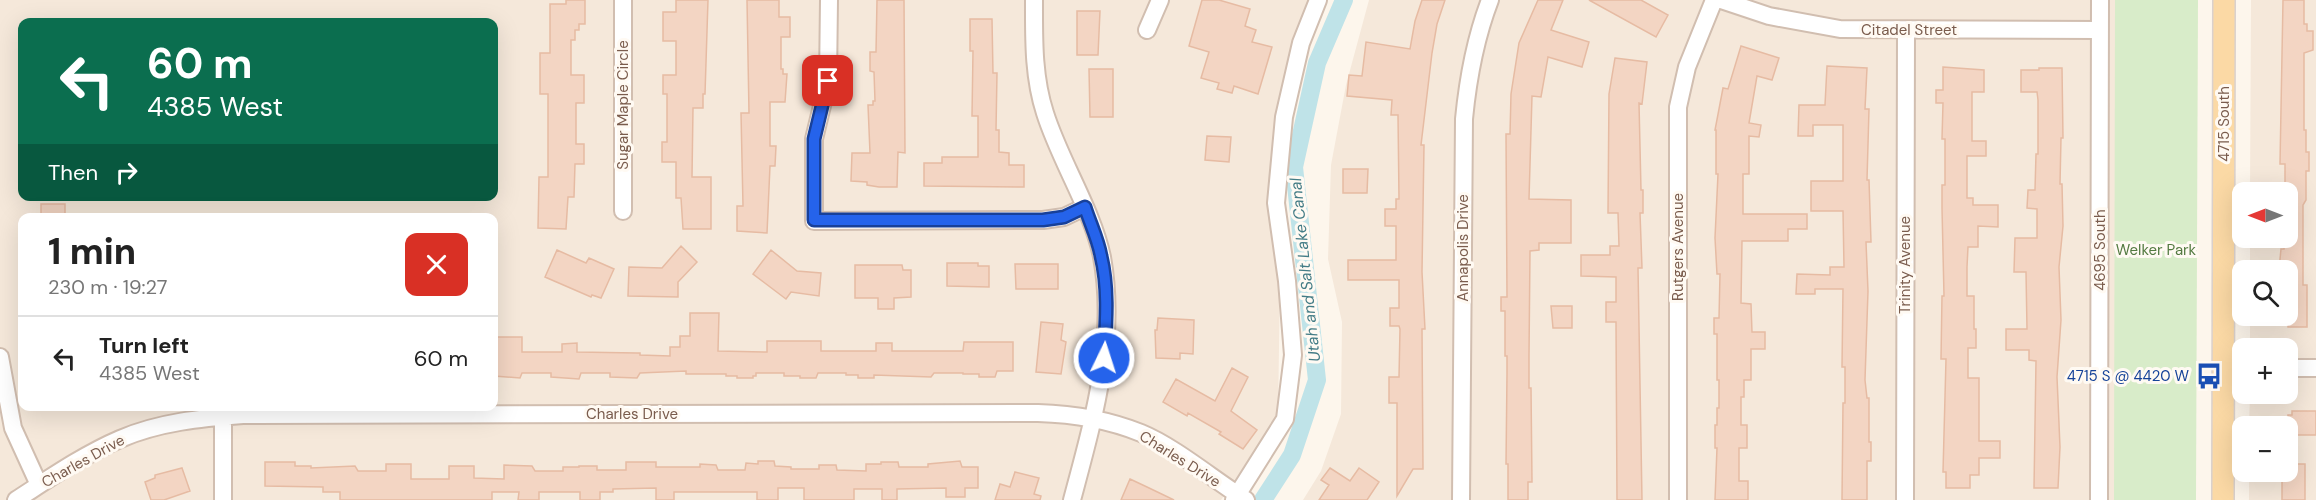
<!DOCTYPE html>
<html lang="en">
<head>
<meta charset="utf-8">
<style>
  body { margin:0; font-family:"DM Sans",sans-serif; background:#f6f6f6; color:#222; height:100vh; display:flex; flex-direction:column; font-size:22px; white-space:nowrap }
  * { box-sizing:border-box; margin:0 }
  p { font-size:20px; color:#767676 }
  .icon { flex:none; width:33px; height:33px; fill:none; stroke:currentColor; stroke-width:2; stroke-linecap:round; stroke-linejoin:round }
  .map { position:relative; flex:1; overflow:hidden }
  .side { position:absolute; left:18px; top:213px; width:480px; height:198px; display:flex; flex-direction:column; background:#fff; border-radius:12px; box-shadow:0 6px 24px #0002 }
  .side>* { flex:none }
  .banner { position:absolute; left:18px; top:18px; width:480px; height:183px; border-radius:12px; box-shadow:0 6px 24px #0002; background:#0b6e4f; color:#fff; overflow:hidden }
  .needle { width:39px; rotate:270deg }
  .tools { position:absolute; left:2232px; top:182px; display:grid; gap:12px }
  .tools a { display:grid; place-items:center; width:66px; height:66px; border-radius:12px; background:#fff; box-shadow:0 6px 24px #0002; font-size:30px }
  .pin { position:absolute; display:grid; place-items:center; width:51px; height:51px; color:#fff; margin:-26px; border-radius:12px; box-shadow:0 3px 9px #0006 }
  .me { position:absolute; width:66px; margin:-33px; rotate:4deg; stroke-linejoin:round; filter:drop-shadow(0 0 4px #0008) }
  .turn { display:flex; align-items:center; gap:21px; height:126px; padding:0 30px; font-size:27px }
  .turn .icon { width:78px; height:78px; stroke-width:2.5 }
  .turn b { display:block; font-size:42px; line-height:51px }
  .then { display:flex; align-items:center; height:57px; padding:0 30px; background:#0003; gap:12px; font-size:22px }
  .round { display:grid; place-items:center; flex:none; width:63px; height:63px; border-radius:12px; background:#f6f6f6 }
  .headline { display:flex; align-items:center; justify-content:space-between; height:102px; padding:0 30px }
  h1 { font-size:36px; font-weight:800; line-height:45px }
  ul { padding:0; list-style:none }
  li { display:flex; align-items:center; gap:18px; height:84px; padding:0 30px; border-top:2px solid #e0e0e0 }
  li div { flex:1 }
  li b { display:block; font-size:22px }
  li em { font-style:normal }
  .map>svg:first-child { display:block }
</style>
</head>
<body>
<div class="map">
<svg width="2316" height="500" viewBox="0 0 2316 500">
  <rect width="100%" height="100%" fill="#fdf6ec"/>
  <path fill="#f5e8da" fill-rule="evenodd" d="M0 0H1315L1282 131 1278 419 1221 500H0ZM22 22H494V196H22ZM22 218H494V406H22Z
    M1369 0H2116V500H1303L1321 471 1341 414 1342 322 1328 259 1331 165 1346 85Z
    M2251 0H2316V500H2249V471H2288V426H2249L2250 393H2288V348H2250V315H2288V270H2250V237H2288V192H2250Z"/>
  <path fill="#d8ecc9" d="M2115 0H2198L2196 500H2114Z"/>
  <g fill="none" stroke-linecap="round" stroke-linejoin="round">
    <path stroke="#bfe3e8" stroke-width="18" d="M1263 500 1292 455 1317 380 1294 167 1317 63 1344 0"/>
  </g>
  <path fill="#f3d5c3" stroke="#e6bba3" stroke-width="1.5" d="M566 0H585V24H579V30H575V40H571V75H584V103H576V144H584V164H575L574 197H568L566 229 538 228 539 177H548V94H540V53H550V4H566Z
    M676 0H708L705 94H703V108H693L692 177H711V229H683L681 198H676V162H662V142H667V94H663V75H676V41H663V12H676Z
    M747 0H779V17H790V37H781V69H783V74H787L785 102H770V146H776L775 166H770L767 233 737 231V206H743L741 113H749Z
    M877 0H904L905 153 898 152 897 187H879L867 185V182L851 181 852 153H870L868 105H873V101H875L874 72 870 71V52H876Z
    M1202 0H1219L1250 9 1245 26 1256 30 1252 42 1272 47 1258 94 1234 86 1232 93 1217 89 1219 83 1201 78 1209 52 1189 46Z
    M1422 0H1445L1437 24 1432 53 1421 145H1424L1422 272 1425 329H1422L1423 469H1413L1397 496V403H1389V377H1399L1400 329 1399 326H1390V308H1399V280H1348V260H1396V226H1385V209H1396V199H1399L1398 115H1391L1392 100 1347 96 1349 75 1362 76 1366 42 1410 49 1415 21Z
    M1538 0H1563L1551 30 1589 42 1582 67 1548 57 1541 97 1532 96 1529 199 1571 200V243H1539V250L1530 251 1529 355V388H1531L1532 482H1528V500H1508V464H1506L1507 374V356H1505V311H1501V297H1507L1506 134H1510L1511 94 1519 43Z
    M1589 0H1641L1668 15 1656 37Z
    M2283 0H2304V24H2307V31H2313V50L2304 53V130H2306V152H2309V171H2306V200L2303 205V285H2307V327H2288V270H2279L2281 249H2284V242H2288V192H2285V164H2280Z
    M1077 11H1100L1098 55H1077Z
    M970 19H992L993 73H997L996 130H999V152L1009 153V165H1024V187L924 186V163H942V157H978V116H972L973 51H970Z
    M1741 46 1779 58 1772 80 1757 76 1749 123 1761 125 1759 137 1749 136V174H1743V214H1807V229H1788V241H1742L1741 303 1751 304 1752 332H1765V349H1751V380H1744V397H1741V425H1747V448H1739V481H1748V500H1715L1717 448H1715V425H1717V408H1719V380H1717V334H1714V318H1719L1720 274H1717L1715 238 1718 174H1716V130H1715L1723 88 1728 89Z
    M1615 58 1647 62 1642 104 1639 103 1641 190H1643V213H1640L1642 268H1638L1642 500H1617L1616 322H1606V302H1616V277L1581 276V255H1610V246H1619L1618 213H1608L1609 94Z
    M1827 66 1867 68 1865 109H1869L1867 180H1869L1871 242H1866L1868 291 1865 380 1867 398H1869V442H1871V461H1867V500H1842L1843 403H1845V367H1842L1843 289H1815V294H1796L1797 274 1830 275V267H1844L1843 211H1811V181H1843V125H1813V136H1798L1799 105H1825Z
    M1943 67 1984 70V92H1972V141H1986V156H1967V198H1973V205H1998V227L1978 226V247H1968L1967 267V296H1974V329H1976V348H1968V378H1979V441H2000V458H1979V475H1970V488H1946V472H1943L1946 359H1941L1942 296H1944L1942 208V185H1945V139H1942L1943 103H1936V90H1943Z
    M2039 68H2062L2063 138H2061L2060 184H2062L2063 226 2059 267 2061 320 2057 377 2060 447 2058 488H2034L2036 361 2029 360V350H2006V329H2027L2026 272H2014L2015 238H2037V209L2027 208 2028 190H2035L2036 154H2038V100L2037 92H2021V70H2039Z
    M1089 69H1113V117H1090Z
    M1207 136 1231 137 1229 162 1205 160Z
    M1343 169H1368L1367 193H1343Z
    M41 204H65V218H41Z
    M681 246 697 262 678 282V297L628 296 629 267 662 268Z
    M557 250 586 263 589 258 614 269 601 298 592 295 591 297 545 277Z
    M771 250 797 271 821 273 819 296 791 292 786 299 753 274Z
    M947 263H978V266H989V287L947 286Z
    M1015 264H1058V289H1016Z
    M855 265H902L903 270H911V297L894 298V309H878V298H855Z
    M1551 306H1572V328H1553Z
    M690 313H719L718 351 767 352V341H821V351H876V343H892V351H963L964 342H1013V371H997L995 377H979V374H963V373H934L931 377 874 375V378H858V375H846V373H818L816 378H800V376H784V373H756V376H753V378H737V376H726V374H686V371L640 373 637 378 610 377V373H581L579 379 551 377V373H522L520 378 494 376V337H522V352H562V344L577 343V352L637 353H640V355L670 356V347H680V336H690Z
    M1158 318 1194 320 1193 354 1180 353V359L1156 358 1155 330H1157Z
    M1041 322 1063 324 1061 340 1066 342 1061 374 1036 372Z
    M1232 368 1248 377 1231 411 1257 430 1243 449 1219 434 1221 432 1188 413 1187 416 1163 402 1176 379 1215 401Z
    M2292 411H2316V435H2288V415H2292Z
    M758 461H774L775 466 791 467V469H819V465H836L837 470 866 471V464H881V462H898L899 467H928V464L960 461 962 467H978V488H965V497H946V488L897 489V500H882V489H854V500H804V488H778V500H757V492H674V500H656V488L613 489V492H600V500H580V492H539V500H518L519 492H492V500H340V492H323V487L265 486V462H295V466H311V468L355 466 358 471H386V464H411V479H449V466H474V478L504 479V465L532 466 535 471H563V467H579V466H597V470H626V462H656V467H700V464L716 465 718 470H745L746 463 758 464Z
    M2288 464H2305V500H2282V471H2288Z
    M182 468 190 491 164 500H151L145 482 155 478V475Z
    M1330 468 1350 481 1359 468 1379 482 1367 500H1319L1329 485 1321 480Z
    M1015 472 1039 478 1034 494 1041 496 1040 500H995L1000 484 1010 487Z
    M1130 479 1147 487 1174 500H1121Z"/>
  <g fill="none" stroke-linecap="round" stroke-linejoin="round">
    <g stroke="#d1beb0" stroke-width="20">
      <path id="minor" d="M623 0V211
        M829 0 828 81 814 139V221L1043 220 1064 217 1085 207
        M1034 0C1034 38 1033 76 1045 113 1060 161 1092 209 1102 257 1117 340 1093 421 1072 500
        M1721 0 1769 16 1840 29 2100 30
        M1147 30 1160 0
        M0 357 13 428 39 485
        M2224 368H2242
        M2288 368H2316
        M223 407V500
        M16 500C50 478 83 455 120 439 159 422 202 418 243 415L1038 413C1073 414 1109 420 1141 433 1175 447 1214 480 1246 500
        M1234 500 1285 419 1293 355 1287 281 1276 203 1284 117 1301 43 1318 0
        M1461 500 1464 119C1468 78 1475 39 1490 0
        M1678 500V107L1687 67 1714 0
        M1905 500 1906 31
        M2099 500 2100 0"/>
    </g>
    <g stroke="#dad1cd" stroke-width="24">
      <path id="major" d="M2223 500 2224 0"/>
    </g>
    <use href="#minor" stroke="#fff" stroke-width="16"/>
    <use href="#major" stroke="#fbd9a5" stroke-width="21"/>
  </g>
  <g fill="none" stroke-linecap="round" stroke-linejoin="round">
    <g stroke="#184099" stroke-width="15">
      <path id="route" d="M828 81 814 139V220H1043L1064 217 1085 207C1090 223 1098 239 1101 256 1109 289 1106 324 1104 358"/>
    </g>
    <use href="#route" stroke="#2563eb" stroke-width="10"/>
  </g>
  <defs>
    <g id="bus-bare" transform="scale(2.07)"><path d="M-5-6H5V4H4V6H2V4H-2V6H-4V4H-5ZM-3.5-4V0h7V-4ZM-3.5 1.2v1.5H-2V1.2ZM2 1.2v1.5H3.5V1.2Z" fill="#1a4fb4" stroke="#fffaf3" stroke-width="2.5" paint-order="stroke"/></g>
  </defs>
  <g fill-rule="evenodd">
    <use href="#bus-bare" x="2209" y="376"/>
  </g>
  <g text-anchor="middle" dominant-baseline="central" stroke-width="6" stroke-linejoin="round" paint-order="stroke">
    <g font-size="15" fill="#7a5c4d" stroke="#fffaf3">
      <text x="1909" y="30">Citadel Street</text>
      <text transform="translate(623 105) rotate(-90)">Sugar Maple Circle</text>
      <text transform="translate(2224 124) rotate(-90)">4715 South</text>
      <text transform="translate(1678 247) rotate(-90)">Rutgers Avenue</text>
      <text transform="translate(1463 248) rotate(-90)">Annapolis Drive</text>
      <text transform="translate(2100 250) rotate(-90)">4695 South</text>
      <text transform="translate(1905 265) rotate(-90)">Trinity Avenue</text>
      <text x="632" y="414">Charles Drive</text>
      <text transform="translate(1180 459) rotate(32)">Charles Drive</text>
      <text transform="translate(83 461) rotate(-29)">Charles Drive</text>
    </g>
    <g font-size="15" fill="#537a41" stroke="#fffaf3">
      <text x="2156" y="250">Welker Park</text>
    </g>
    <g font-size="15" fill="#164399" stroke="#fffaf3" text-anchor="end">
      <text x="2189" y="376">4715 S @ 4420 W</text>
    </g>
    <g font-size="16" font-style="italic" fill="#437c86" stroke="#fffaf3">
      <text transform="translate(1305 270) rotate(-96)">Utah and Salt Lake Canal</text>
    </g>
  </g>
</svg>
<div class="tools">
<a><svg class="needle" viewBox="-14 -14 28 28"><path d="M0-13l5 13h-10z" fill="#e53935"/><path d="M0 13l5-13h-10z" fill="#767676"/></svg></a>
<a><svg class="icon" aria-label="search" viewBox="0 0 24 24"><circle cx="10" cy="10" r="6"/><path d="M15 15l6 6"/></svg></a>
<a>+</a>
<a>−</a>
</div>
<div class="pin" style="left:828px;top:81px;background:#d93025"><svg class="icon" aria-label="arrive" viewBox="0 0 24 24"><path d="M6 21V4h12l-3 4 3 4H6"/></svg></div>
<svg class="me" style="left:1104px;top:358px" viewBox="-20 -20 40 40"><circle r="17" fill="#2563eb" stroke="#fff" stroke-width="3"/><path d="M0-11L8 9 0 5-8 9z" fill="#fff"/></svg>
<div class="banner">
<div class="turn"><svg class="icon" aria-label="left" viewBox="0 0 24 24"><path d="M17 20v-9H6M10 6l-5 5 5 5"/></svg><div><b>60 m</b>4385 West</div></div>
<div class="then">Then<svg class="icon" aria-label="right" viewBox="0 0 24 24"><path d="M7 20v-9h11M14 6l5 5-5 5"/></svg></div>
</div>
<section class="side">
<div class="headline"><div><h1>1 min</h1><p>230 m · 19:27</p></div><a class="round" style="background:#d93025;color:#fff"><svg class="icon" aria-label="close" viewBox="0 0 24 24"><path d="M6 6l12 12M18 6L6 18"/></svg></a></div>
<ul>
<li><svg class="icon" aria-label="left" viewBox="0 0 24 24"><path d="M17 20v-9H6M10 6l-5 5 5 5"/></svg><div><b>Turn left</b><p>4385 West</p></div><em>60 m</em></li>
</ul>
</section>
</div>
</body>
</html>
